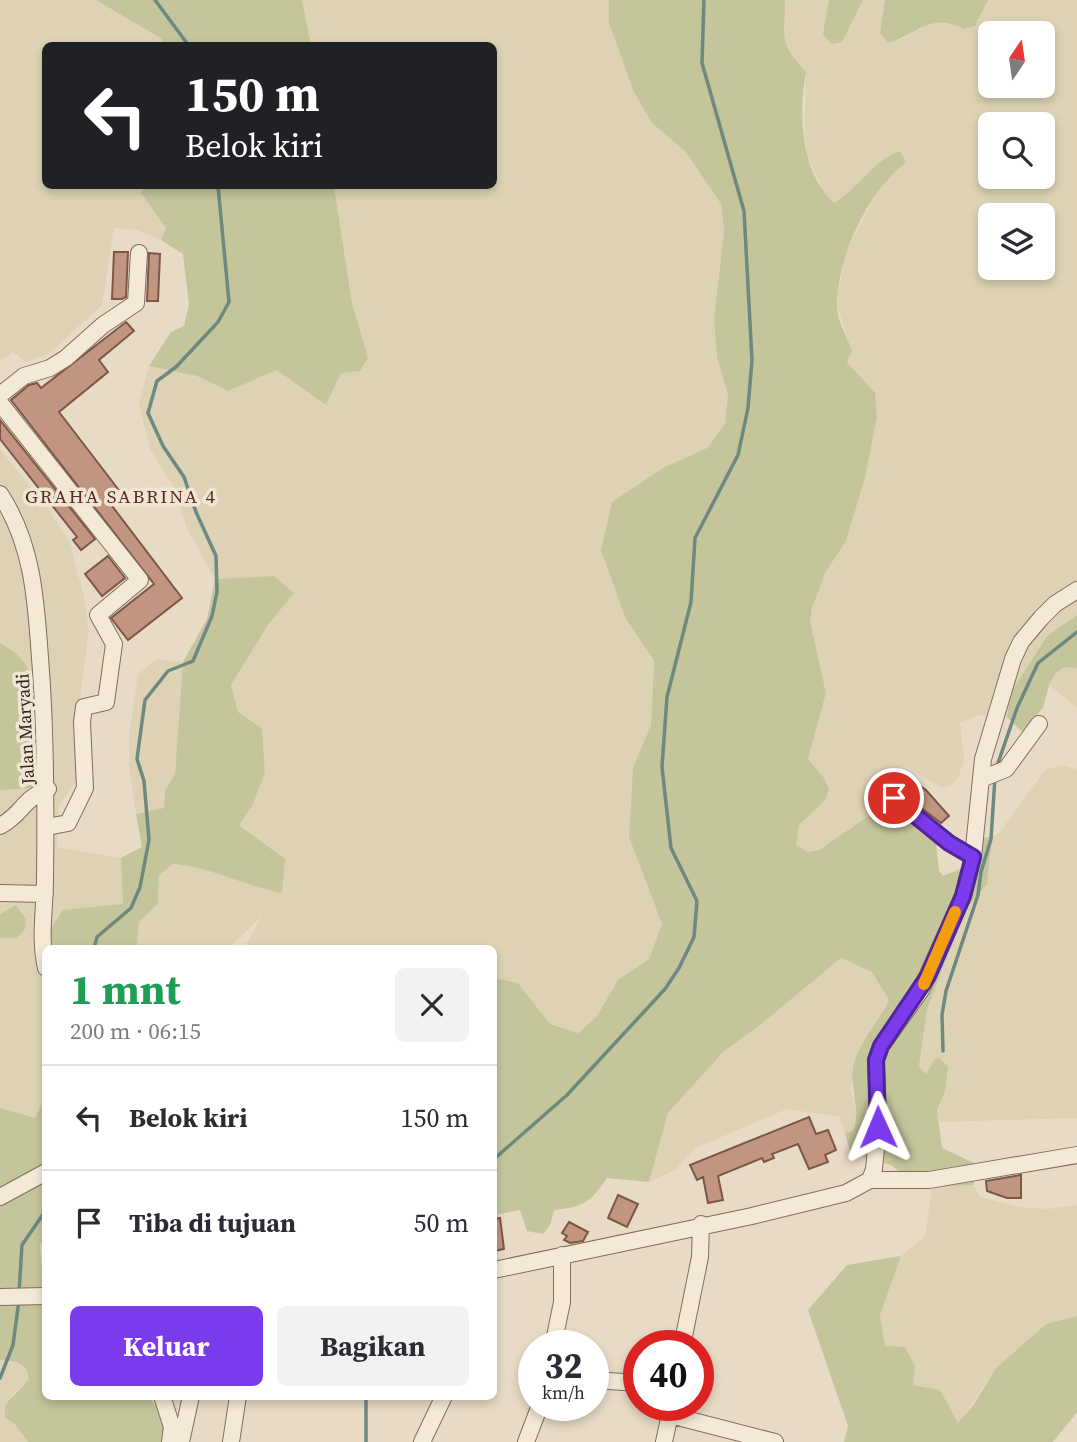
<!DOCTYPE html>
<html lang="id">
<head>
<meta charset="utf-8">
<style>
  body { margin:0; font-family:"Source Serif 4",serif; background:#f2f2f3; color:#2b2b33; height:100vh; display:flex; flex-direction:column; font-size:26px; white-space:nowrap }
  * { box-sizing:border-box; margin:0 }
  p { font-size:23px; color:#7c7c81 }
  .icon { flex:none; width:38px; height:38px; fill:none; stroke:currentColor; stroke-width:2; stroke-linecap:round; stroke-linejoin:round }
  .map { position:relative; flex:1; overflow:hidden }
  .sheet { position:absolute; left:42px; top:945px; width:455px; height:455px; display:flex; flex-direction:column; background:#fff; border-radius:10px; box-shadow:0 4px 10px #0003 }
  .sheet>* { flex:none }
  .guide { position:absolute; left:42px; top:42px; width:455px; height:147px; border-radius:10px; box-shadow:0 4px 10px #0003; background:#202124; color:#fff; overflow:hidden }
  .needle { width:46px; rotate:13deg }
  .fabs { position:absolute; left:978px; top:21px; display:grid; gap:14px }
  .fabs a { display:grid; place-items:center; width:77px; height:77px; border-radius:10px; background:#fff; box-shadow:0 4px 10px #0003; font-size:35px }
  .speed { position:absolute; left:518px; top:1330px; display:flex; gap:14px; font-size:35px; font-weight:700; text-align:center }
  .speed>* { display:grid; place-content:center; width:91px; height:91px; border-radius:50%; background:#fff; box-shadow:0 4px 10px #0003; line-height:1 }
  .speed small { font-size:18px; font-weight:400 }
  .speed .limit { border:10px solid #d22; background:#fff; color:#111 }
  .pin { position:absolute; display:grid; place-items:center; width:60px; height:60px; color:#fff; margin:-30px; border:4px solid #fff; border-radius:50%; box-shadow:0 2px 7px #0007 }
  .me { position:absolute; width:77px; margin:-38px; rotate:359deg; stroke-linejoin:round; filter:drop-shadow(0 0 5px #0008) }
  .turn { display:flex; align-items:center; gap:24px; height:147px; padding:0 28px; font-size:32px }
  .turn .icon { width:91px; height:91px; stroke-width:2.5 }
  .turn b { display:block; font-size:49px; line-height:60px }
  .round { display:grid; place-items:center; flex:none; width:74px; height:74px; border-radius:10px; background:#f2f2f3 }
  .overview { display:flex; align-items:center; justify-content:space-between; height:119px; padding:0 28px }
  h1 { font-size:42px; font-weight:700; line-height:52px; color:#1e9e55 }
  .button { display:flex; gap:14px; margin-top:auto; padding:14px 28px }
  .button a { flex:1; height:80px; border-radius:10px; background:#7c3aed; color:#fff; font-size:28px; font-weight:700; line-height:80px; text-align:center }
  .button a+a { background:#f2f2f3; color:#2b2b33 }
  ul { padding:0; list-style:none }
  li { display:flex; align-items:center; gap:21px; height:105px; padding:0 28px; border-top:2px solid #e1e1e2 }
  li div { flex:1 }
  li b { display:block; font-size:26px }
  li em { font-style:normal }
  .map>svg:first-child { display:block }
</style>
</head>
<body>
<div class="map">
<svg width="1077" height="1442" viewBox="0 0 1077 1442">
  <rect width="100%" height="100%" fill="#e8dbc5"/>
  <path fill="#ddd3b4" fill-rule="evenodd" d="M0 0H96L162 39 163 45 46 46V186H144L141 193 166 228 161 240 136 230 114 228 102 305 49 354 26 362 13 352 0 361Z
    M302 0H609V24L652 123 685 151 721 204 724 230 714 319 717 357 728 395 725 424 707 448 685 459 626 619 654 661 651 725 633 768 648 887 662 924 649 959 618 980 597 1016 577 1033 550 1024 518 983 494 978V948H244L262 916 229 948H137L139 922 158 904 159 875 173 864 197 866 226 875 285 859 239 824 252 806 265 773 262 728 238 712 231 685 268 625 294 593 274 576 215 579 186 527 177 493 150 449 139 403 149 366 197 376 228 391 277 370 341 373 368 358 352 303 334 186H494V46L311 45Z
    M785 0H829L827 12 842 42 863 0H885L880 33 899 40 931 23 954 24 964 29 974 26 988 0H1077V615L1047 636 1010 694 1007 717 980 715 960 722 964 759 959 776 952 785 941 788 907 766 899 768 886 789 879 809 826 847 808 852 796 845 799 825 825 800 824 778 808 759 826 693 810 621 815 595 825 573 846 541 865 478 875 393 847 362 848 340 837 305 842 268 850 244 868 209 888 178 906 161 889 155 844 197 834 204 825 195 808 157 804 132 806 72 788 54 783 36ZM990 33H1043V86H990ZM990 124H1043V177H990ZM990 215H1043V268H990Z
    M0 449 51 513 70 543 84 597 89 630 75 735 79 777 59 806 57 847 121 858 123 905 63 910 50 930 53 948H46L45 1097 35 1118 0 1108V938H16L15 905 0 914V790L32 788 10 649 0 643Z
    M157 659 183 662 175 774 165 790 163 809 136 814 129 769V733L138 674Z
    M1064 667 1077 668V708L1049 685 1055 674Z
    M1062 765 1077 769V1118L940 1122 937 1110 943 1097 934 1060 926 1074 919 1066 927 1009 937 979 965 911 988 879 992 837 999 833 1045 770Z
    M841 958 872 971 889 1000 859 1053 851 1086 857 1123 853 1131 845 1133 840 1117 787 1109 696 1148 675 1170 649 1182 668 1113 723 1052 760 1025Z
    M974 1185 980 1197 1019 1207 1048 1209 1077 1205V1316L1046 1324 996 1368 959 1423 912 1385 885 1346 880 1315 901 1256 925 1236 932 1187Z
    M0 1360 17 1362 26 1368 29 1379 12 1395 15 1424 28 1442H0Z"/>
  <path fill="#c4c59b" d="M96 0H302L311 45H163L162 39Z
    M609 0H785C785 39 778 42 806 72 798 114 801 173 834 203 858 189 873 160 900 151L906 162C868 193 838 254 837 305 837 321 847 336 852 351L847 362 875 393 877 417 865 478 846 541 825 573 812 608 810 621 826 693 808 759 824 778 829 789 825 800 799 825 796 845 808 852 819 850 879 809 901 816 936 841 939 871 943 876 960 869 978 838 992 837 987 884 965 911 927 1009 919 1066 926 1074 934 1060 939 1058 948 1067 945 1091 937 1110 942 1148 974 1163V1185L932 1187 906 1178 891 1165 851 1154 845 1133 853 1131C861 1116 850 1087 853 1067 858 1044 879 1021 889 1000L872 972 841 958 760 1025 723 1052 668 1113 649 1182 607 1178C590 1203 583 1207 554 1210L550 1225 543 1234 527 1231 520 1210 494 1215V978L518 983 550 1024 578 1033 597 1016 618 980 649 959 662 924 629 837 633 768 651 725 654 661 626 619 601 550 612 502 663 468 707 448 725 424 728 395 717 357 714 319 724 230 721 204 685 151 652 123 634 92 609 23Z
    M829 0H863L842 42 831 44 823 34Z
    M885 0H988L975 26 964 29C930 12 918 34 888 43L880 33Z
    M144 186H334L352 303 368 358 360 371 341 373 326 405 277 370 228 391 197 376 149 366 171 332 184 326 189 305 183 254 161 240 166 228 141 193Z
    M274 576 294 593 268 625 231 685 238 712 262 728 265 773 252 806 239 825 285 859 282 893C244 886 212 867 173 864L159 875 158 904 139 922 137 948H53L50 930 63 910 123 904 121 858 142 847 136 814 164 808 165 790 175 774 183 662 207 619 215 579Z
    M1077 615V668L1064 667 1055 674 1049 685 1043 708 1022 732 1007 717 1010 694 1047 636Z
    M0 643C54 672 39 727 40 779L32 788 0 790Z
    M16 905 26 919 25 929 16 938H0V914Z
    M45 1097 46 1241 40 1244 42 1271H46V1396L150 1397 155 1406 174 1417 184 1442H28L15 1424 5 1418V1405L29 1379 26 1368 17 1362 0 1360V1108L35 1118Z
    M901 1256 880 1315 885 1346 905 1347 915 1366 913 1385 940 1390 958 1423 974 1404 996 1368 1046 1324 1077 1316V1412L1053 1442H844L848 1426 808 1310 847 1265Z"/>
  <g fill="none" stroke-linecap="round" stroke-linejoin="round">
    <path stroke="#6e8980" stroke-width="3.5" d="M155 0 189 46
      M997 766 1017 708 1038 663 1077 632
      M94 948 97 937 131 908 140 887 149 840 144 781 137 759 145 700 168 671 193 661 212 616 217 592 216 556 196 512 184 477 163 446 148 413 157 381 176 367 218 322 229 302 218 186
      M943 1051 942 1015 946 991 978 895 981 872 991 839 995 777
      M494 1159 567 1095 665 989 679 968 694 937 697 901 671 848 662 767 667 697 691 602 695 538 738 455 748 408 752 360 744 211 702 63 704 0
      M19 1292 22 1245 46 1210
      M0 1378 13 1345 19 1300
      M366 1396V1442"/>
  </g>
  <path fill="#c29580" stroke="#7d5746" stroke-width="2" d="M114 252H128L126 297 122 299H112Z
    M149 253 160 254 158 301H147Z
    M126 322 134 331 99 360 108 372 59 412 118 489 106 498 182 598 128 640 111 618 154 584 11 400 29 385 37 383 41 388Z
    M0 420 95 539 81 550 73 540 77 537 0 439Z
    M108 556 125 578 102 596 85 574Z
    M904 775 926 790 949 816 941 823 895 788Z
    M809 1117 816 1134 828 1130 836 1150 825 1155 828 1162 809 1169 798 1144 772 1154 774 1158 764 1162 762 1158 718 1176 723 1200 708 1203 703 1177 697 1180 690 1165Z
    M1021 1175V1198H1007L987 1191 986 1181Z
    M618 1195 638 1204 627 1227 608 1218Z
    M500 1218 504 1249 494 1251V1219Z
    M569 1222 588 1232 583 1241 570 1243 564 1240 567 1236 562 1233Z"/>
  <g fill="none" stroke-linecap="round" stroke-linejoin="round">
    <g stroke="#816d5d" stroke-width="18">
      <path id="minor" d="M0 395 24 376 50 368 66 358 103 325 136 303 139 253
        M0 403 140 580 98 615 114 644 106 702 84 707 82 722 85 788 68 823 47 827
        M0 494C33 544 36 601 40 658 46 732 46 804 45 878 45 909 39 937 46 968
        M981 779 1006 769 1039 724
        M893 798 949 843 973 857
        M0 826C23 814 21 800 48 789
        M0 893 45 894
        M870 1180H929L1077 1155
        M0 1197 46 1172
        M494 1270 752 1216 846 1193 870 1180 874 1169 878 1127 876 1060 881 1046 921 990 963 896 973 857 983 759 1013 659 1021 642 1041 618 1055 604 1077 590
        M0 1297 46 1296
        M553 1346 562 1302V1255
        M682 1346 700 1257 701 1224
        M593 1380 639 1383
        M162 1396 172 1427 170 1442
        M670 1415 775 1442
        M181 1442 191 1396
        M231 1442 238 1396
        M422 1442 444 1396
        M526 1442 540 1405
        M664 1442 672 1405"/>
    </g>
    <use href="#minor" stroke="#f4e9d7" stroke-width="16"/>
  </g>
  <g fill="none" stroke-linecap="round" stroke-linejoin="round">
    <g stroke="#51269a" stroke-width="18">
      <path id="route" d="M878 1127 876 1060 881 1046 928 976 963 896 973 857 949 843 894 798"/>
    </g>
    <use href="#route" stroke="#7c3aed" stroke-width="12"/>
    <path stroke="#f59e0b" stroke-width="12" d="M924 984 955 912"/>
  </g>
  <g text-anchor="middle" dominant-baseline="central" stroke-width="7" stroke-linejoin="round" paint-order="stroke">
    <g font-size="18" fill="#33271f" stroke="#f1e6d4">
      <text transform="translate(25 729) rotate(-93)">Jalan Maryadi</text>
    </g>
    <g font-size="19" letter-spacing="2" fill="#5a2b24" stroke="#f1e6d4">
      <text x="121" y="496">GRAHA SABRINA 4</text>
    </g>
  </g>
</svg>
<div class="fabs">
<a><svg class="needle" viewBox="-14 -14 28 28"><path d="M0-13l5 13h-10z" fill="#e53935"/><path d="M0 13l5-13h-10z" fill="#7c7c81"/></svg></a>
<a><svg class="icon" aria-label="search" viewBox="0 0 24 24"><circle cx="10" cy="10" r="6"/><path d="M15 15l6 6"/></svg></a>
<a><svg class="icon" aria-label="layers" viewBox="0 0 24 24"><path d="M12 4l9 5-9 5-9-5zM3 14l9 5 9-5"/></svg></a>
</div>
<div class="speed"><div>32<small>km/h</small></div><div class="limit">40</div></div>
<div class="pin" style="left:894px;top:798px;background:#d93025"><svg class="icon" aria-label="arrive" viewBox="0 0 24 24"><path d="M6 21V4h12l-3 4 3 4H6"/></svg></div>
<svg class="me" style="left:878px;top:1127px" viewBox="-20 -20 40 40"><path d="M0-17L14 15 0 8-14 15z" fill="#7c3aed" stroke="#fff" stroke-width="4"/></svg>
<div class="guide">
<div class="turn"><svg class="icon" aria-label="left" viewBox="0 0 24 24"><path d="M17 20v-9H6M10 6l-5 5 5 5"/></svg><div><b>150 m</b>Belok kiri</div></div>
</div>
<section class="sheet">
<div class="overview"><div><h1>1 mnt</h1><p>200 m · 06:15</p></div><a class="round"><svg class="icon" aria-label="close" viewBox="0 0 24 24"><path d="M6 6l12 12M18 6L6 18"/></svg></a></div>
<ul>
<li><svg class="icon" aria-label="left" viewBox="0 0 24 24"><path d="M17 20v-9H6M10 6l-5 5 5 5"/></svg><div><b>Belok kiri</b></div><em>150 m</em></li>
<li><svg class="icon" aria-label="arrive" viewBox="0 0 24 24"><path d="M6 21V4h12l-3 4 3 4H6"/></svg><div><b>Tiba di tujuan</b></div><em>50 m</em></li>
</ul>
<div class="button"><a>Keluar</a><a>Bagikan</a></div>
</section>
</div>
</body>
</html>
